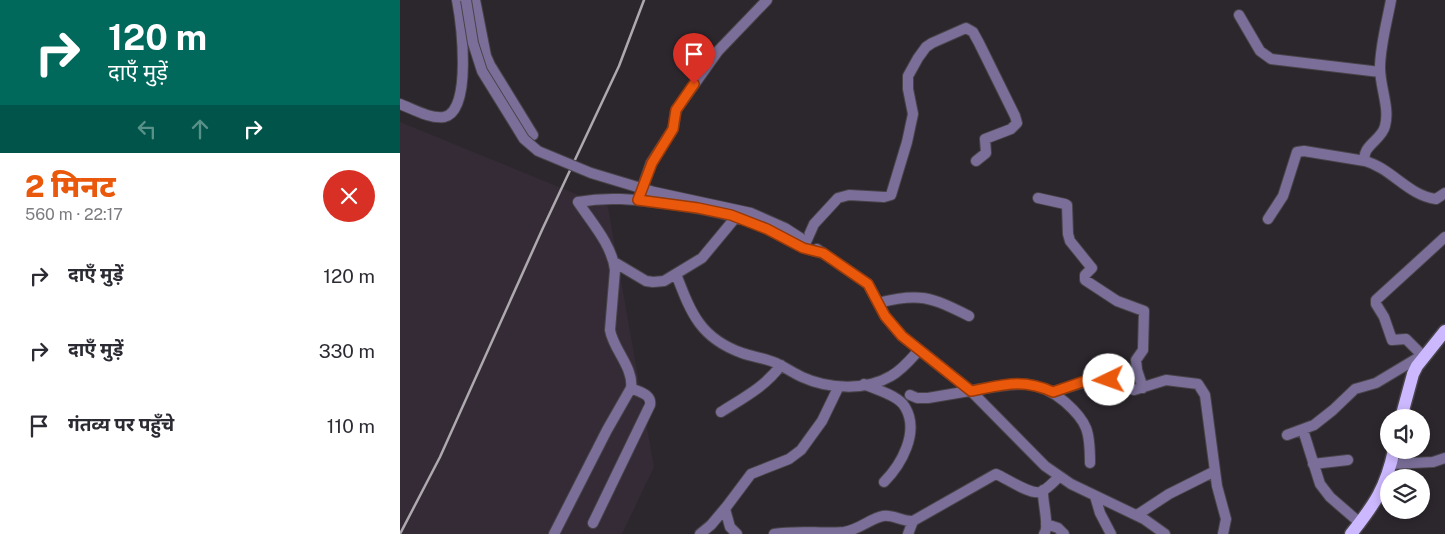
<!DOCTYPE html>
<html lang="hi">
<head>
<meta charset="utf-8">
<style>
  body { margin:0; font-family:"Public Sans","Noto Sans Devanagari",sans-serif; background:#f2f2f3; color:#2b2b33; height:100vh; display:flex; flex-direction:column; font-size:19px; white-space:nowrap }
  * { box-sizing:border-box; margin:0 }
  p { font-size:16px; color:#7c7c81 }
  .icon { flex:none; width:28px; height:28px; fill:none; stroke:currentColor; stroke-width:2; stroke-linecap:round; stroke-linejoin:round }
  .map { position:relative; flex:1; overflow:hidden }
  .details { display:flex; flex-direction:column; background:#fff; width:400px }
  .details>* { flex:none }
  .guide { background:#00695c; color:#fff; overflow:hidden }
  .controls { position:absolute; left:980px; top:409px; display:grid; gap:10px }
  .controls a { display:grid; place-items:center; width:50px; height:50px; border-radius:50%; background:#fff; box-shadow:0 2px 8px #0003; font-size:25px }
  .pin { position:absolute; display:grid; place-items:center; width:42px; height:42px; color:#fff; margin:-51px -21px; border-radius:50% 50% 50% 0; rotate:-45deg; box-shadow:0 0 5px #0007 }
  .pin .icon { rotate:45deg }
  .me { position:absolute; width:55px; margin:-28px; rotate:267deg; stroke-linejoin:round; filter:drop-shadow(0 0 4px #0008) }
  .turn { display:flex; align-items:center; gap:18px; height:105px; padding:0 25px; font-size:22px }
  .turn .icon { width:65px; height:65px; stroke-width:2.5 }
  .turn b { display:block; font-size:35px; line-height:42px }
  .lanes { display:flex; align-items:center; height:48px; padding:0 25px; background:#0003; justify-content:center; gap:25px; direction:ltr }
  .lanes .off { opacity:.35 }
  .round { display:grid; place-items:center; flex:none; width:52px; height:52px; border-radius:26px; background:#f2f2f3 }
  .head { display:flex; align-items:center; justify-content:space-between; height:85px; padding:0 25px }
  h1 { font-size:30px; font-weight:800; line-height:38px; color:#ea580c }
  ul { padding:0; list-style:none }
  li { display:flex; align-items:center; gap:15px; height:75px; padding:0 25px }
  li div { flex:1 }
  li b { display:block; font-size:19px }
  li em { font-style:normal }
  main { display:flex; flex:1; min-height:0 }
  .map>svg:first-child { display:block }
</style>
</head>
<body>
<main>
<section class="details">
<div class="guide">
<div class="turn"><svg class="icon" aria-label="right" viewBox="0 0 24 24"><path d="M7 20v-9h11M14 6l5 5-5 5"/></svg><div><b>120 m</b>दाएँ मुड़ें</div></div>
<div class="lanes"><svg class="icon off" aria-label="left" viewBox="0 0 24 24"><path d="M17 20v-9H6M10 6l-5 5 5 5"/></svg><svg class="icon off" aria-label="ahead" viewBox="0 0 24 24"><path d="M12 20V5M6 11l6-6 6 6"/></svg><svg class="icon" aria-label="right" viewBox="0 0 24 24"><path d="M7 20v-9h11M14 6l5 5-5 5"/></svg></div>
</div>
<div class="head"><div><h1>2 मिनट</h1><p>560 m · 22:17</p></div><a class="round" style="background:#d93025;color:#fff"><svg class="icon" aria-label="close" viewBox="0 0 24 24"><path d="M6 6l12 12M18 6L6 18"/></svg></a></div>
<ul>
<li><svg class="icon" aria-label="right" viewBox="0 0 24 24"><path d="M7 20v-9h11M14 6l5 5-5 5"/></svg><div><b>दाएँ मुड़ें</b></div><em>120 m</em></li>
<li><svg class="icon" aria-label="right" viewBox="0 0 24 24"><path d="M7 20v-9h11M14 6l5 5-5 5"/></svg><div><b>दाएँ मुड़ें</b></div><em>330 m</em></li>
<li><svg class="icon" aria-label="arrive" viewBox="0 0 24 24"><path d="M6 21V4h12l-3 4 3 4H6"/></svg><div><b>गंतव्य पर पहुँचे</b></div><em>110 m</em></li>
</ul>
</section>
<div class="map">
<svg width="1045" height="534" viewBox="0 0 1045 534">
  <rect width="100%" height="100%" fill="#2c272d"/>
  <path fill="#342b37" d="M0 122 208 207 254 467 222 534H0Z"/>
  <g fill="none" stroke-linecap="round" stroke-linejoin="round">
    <g stroke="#484449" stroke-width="12">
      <path id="minor" d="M75 0 86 56 90 65 133 135
        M991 0C987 22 980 46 980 68 980 87 990 108 985 126 982 140 961 146 965 161 991 168 1009 196 1036 199L1045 193
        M839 15 860 51 871 59 980 72
        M0 104C13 109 30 119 44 117 73 111 61 21 57 0
        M239 197 251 163 273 129 276 110 318 51 367 0
        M638 198 665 204 667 205 668 234 670 241 691 267 692 268 685 275V280L717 301 744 311 743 350 736 360 737 370 743 388
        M868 219 883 196 897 152 904 151 965 161
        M406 242 414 224 438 198 449 195 484 197 491 195 507 142 513 114 508 89V76L518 58 526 47 532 43 566 28 573 32 579 43 615 116 617 123 611 129 585 139 586 153 576 161
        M417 249 468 284 485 316 502 336 571 391 645 466 671 484 744 519 765 534
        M214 262 246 281 253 282 264 281 302 258 336 217
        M276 274C291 313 300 338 342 353 353 357 365 358 376 363 385 367 393 373 402 377 428 389 466 391 491 376 502 370 511 359 519 350
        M478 303C519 292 531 297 569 316
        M1022 355 1006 339 992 340 984 317 976 304V300L1045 237
        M464 384C476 390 498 395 505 407 520 432 501 465 484 482
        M653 392 688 381 697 379 709 380 734 390 766 380 798 384 805 395 817 486 826 519 823 534
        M510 395 517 398H528C546 395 563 392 581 389 615 383 637 378 665 402 688 422 690 432 690 463
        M321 412C343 398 365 387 381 365
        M903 430 920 484 930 497 960 523
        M887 435 914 425 933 410 955 389 976 383 1026 353
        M913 464 948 460
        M991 464 1033 462 1045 458
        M643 490C642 501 650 527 644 534
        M695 496 700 513 711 534
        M325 509 330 527 337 534
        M737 515 769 494 815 471
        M193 523 250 405C252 394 239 392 231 388
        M646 524 658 528 664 534
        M154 534 207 430 231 388C234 368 213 349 210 330L215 270C212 245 192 223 178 202 211 196 237 200 270 204 299 208 328 213 356 224 379 233 398 249 423 253
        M300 534 311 525 327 506 351 474 389 459 401 450 422 421 438 388
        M374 534C399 530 420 534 444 532 459 530 471 518 483 516 493 514 502 522 513 521L594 475 596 474C606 478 630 495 640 492 647 490 654 481 659 477
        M508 534 513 521"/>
    </g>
    <g stroke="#484449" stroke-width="15">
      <path id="major" d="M1001 418 1013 374 1017 366 1045 331
        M951 534C974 505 986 488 994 450"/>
    </g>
    <use href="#minor" stroke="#7b6f99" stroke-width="10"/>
    <use href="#major" stroke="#ccb8fe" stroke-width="12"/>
    <path stroke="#ada9ae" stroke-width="2.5" d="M0 534 40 457 142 230 219 66 244 0"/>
    <g stroke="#484449" stroke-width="12" stroke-linecap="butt">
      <path id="minor-bridge" d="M66 0 73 43 82 71 124 139 138 151 191 173 254 192 351 213 385 228 402 239"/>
    </g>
    <use href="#minor-bridge" stroke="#7b6f99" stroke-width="10"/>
  </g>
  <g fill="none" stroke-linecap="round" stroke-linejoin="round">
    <g stroke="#983908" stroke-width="12">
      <path id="route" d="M294 84 276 110 273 129 252 163 238 200 298 208 331 215 367 229 403 248 423 253 468 284 485 316 502 336 571 391C603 385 622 378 653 392L688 380H709"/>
    </g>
    <use href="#route" stroke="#ea580c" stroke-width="9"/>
  </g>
</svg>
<div class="controls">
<a><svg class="icon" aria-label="sound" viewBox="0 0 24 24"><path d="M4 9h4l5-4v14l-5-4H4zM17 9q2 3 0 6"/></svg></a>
<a><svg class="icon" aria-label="layers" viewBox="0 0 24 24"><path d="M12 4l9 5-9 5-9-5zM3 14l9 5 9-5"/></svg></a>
</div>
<div class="pin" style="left:294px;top:84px;background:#d93025"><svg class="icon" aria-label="arrive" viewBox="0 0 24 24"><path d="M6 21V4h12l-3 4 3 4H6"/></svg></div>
<svg class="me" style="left:709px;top:380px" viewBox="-20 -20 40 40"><circle r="19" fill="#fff"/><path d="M0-13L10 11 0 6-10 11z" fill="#ea580c"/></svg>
</div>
</main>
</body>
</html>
